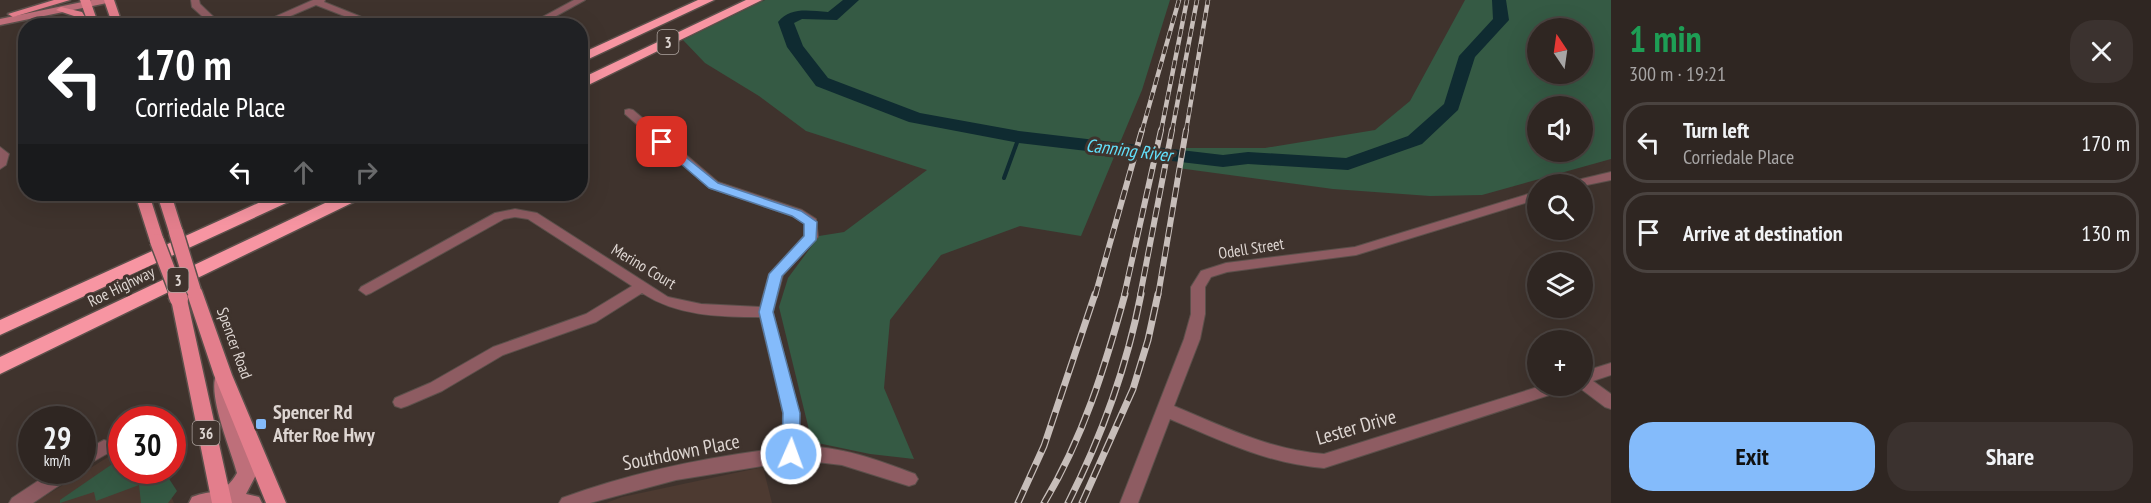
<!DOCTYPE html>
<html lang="en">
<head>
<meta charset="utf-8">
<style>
  body { margin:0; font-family:"PT Sans Narrow",sans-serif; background:#3b322f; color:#f1f3f6; height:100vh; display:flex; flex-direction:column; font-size:22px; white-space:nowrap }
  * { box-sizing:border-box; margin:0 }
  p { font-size:20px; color:#a7a5a5 }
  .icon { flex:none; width:33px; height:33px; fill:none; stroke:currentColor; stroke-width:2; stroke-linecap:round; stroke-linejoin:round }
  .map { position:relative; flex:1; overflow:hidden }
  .drawer { display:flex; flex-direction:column; background:#2f2622; width:540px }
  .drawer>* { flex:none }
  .guide { position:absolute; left:18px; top:18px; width:570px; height:183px; border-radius:24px; box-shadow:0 6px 24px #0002,0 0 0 2px #4a4340; background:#202124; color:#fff; overflow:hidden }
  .needle { width:39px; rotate:347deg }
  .tools { position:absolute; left:1527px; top:18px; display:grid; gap:12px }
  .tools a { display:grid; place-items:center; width:66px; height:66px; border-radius:50%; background:#2f2622; box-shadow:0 6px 24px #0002,0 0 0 2px #4a4340; font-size:30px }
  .speed { position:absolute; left:18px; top:406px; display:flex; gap:12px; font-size:30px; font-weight:700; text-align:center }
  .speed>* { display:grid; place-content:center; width:78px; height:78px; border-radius:50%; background:#2f2622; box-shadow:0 6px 24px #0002,0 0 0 2px #4a4340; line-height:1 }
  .speed small { font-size:15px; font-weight:400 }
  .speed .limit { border:9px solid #d22; background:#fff; color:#111 }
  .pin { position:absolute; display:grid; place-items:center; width:51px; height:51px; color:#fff; margin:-26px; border-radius:12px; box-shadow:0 3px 9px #0006 }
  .me { position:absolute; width:66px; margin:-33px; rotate:2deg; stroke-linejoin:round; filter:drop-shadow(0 0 4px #0008) }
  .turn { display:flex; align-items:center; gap:21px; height:126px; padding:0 18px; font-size:27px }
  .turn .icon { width:78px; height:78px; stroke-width:2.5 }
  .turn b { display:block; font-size:42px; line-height:51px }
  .lanes { display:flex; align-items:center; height:57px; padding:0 18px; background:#0003; justify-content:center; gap:30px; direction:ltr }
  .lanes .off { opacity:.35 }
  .round { display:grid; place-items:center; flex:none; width:63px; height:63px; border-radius:24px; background:#3b322f }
  .head { display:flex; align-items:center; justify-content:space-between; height:102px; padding:0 18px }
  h1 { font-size:36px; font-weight:700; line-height:45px; color:#1e9e55 }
  .cta { display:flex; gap:12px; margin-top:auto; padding:12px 18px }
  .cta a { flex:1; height:69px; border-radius:24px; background:#84bbfb; color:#111; font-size:24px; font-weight:700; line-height:69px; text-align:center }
  .cta a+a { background:#3b322f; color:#f1f3f6 }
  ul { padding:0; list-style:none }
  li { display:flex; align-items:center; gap:18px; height:81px; margin:0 12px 9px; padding:0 6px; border:3px solid #4a4340; border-radius:24px }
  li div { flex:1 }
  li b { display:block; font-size:22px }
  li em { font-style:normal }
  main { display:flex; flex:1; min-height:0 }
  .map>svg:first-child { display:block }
</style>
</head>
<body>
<main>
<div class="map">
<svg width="1611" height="503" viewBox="0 0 1611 503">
  <rect width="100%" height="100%" fill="#3f332d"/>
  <path fill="#4d3a31" d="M121 449 122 471H160L174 503H34Z
    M763 467 772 503H606L622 497Z"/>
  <path fill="#355a44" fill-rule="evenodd" d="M765 0H1170L1142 90 1081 236 1020 226 941 255 890 320 884 388 914 459 870 454 808 441 809 430 779 307 788 278 819 236 844 232 927 170 806 131 759 96 705 63 683 40Z
    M1465 0H1611V159L1482 195 1430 196 1333 189 1178 168 1180 148H1265L1375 130 1410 101ZM1538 28H1582V74H1538ZM1538 106H1582V152H1538Z
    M121 458 122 471H164L177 491 168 503H141L139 485 96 501 94 492 60 503V500Z"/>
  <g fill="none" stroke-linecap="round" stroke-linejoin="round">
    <path stroke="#0f2b31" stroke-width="4" d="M1004 178 1019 137"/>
    <path fill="#0f2b31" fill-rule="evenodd" d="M843 0H859L837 20 802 19 794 23 803 46 828 78 920 113 1019 131 1223 155 1248 152 1346 158 1408 136 1444 104 1459 56 1493 19 1492 0H1506L1509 20 1475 57 1458 110 1422 144 1348 170 1248 164 1223 167 1019 143 909 122 816 86 787 47 778 22C791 6 810 11 828 12Z"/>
    <g stroke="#5c504b" stroke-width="2">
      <path id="street" d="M191 0H199L200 4 223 26H213L192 7Z
        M313 0H325L324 2 384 26H370L316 5 267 26H254Z
        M574 0H585L538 26H526Z
        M629 109 633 110 718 182 802 210 816 219 818 237 783 275 773 312 799 413 800 446C840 446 878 460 915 474L918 479 915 484 909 486 842 465 800 460 676 480 590 503H559L562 498C633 472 707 457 782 448L783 413 760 317C719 317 677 316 642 293L596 322 503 355 442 391 407 406 401 408 395 406 393 402 395 398 430 383 493 347 586 314 632 286 528 219 515 217 504 219 371 293 366 295 359 290 361 287 495 213 515 209 537 213 668 297 701 304 760 307 769 274 804 236 805 224 792 216 710 188 625 114V110Z
        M0 147 9 154 6 165 0 169Z
        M1611 172V180L1582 186V184H1571L1573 181Z
        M1538 191V199L1356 255 1227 272 1211 277 1205 287V314L1200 339 1174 406C1224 427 1270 450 1324 454L1541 386H1567L1565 390 1324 468C1268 464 1220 440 1170 419L1138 503H1120L1184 339 1191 314V287L1201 271 1226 263 1355 247Z
        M1611 363V375L1593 381 1611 394V409L1605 407 1577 386H1582V372Z
        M104 440 110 442 113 447 110 452 82 468V452Z
        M53 471H76L73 476 33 503H9L12 498Z"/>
    </g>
    <g stroke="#5c504b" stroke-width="3">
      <path id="secondary" d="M92 0H112L107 3 0 25V19Z
        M223 371 229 373 232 378V402L257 473 246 494 259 497 262 503H189L192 497C213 489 224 496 237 473 231 450 206 392 217 373Z"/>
    </g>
    <g stroke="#5c504b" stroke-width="3">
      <path id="primary" d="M54 0H70L13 17 8 14Z
        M80 0H90L99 26H79L74 16 56 10 61 7 82 12 87 20Z
        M104 0H114L123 26H113Z
        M135 194H149L164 241 162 244 157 246 150 241Z
        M157 194H171L183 232 181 235H171L169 232Z
        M194 286 200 287 202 291 232 375 286 503H266L214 375 186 291 188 287Z
        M179 294 185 295 187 299 232 503H212L171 299 173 295Z"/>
    </g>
    <g stroke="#5c504b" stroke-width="3">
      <path id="highway" d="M698 0H714L580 63V54Z
        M746 0H762L580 89V79Z
        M278 194H299L297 198 0 335V320Z
        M344 194H364L362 198 0 374V357Z"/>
    </g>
    <use href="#street" fill="#8e5c62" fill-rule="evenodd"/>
    <use href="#secondary" fill="#be6f7a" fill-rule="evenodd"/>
    <use href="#primary" fill="#e37e8c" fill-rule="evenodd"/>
    <use href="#highway" fill="#f795a2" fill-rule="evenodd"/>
    <g stroke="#c7beba" stroke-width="4.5">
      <path id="rail-far2" d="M1142 131 1179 0
        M1161 131 1187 0
        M1172 131 1197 0
        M1186 131 1208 0"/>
    </g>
    <g stroke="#c7beba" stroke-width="6">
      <path id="rail-far1" d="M1095 296 1142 130
        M1124 296 1161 130
        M1140 296 1172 130
        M1158 296 1186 130"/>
    </g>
    <g stroke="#c7beba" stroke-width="7">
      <path id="rail" d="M1018 503 1044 446 1095 294
        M1044 503C1083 438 1105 367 1125 294
        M1068 503C1101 438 1127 366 1141 294
        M1082 503 1133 389 1148 340 1158 294"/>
    </g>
    <use href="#rail-far2" stroke="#3f332d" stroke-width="3" stroke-dasharray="8" stroke-linecap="butt"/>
    <use href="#rail-far1" stroke="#3f332d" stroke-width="4" stroke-dasharray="10" stroke-linecap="butt"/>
    <use href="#rail" stroke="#3f332d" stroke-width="4.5" stroke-dasharray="14" stroke-linecap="butt"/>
    <g stroke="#5c504b" stroke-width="17" stroke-linecap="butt">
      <path id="primary-bridge-far1" d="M176 232 194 291
        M157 241 178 296"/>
    </g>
    <g stroke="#5c504b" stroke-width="21" stroke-linecap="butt">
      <path id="primary-bridge" d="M177 294 179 299"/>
    </g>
    <use href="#primary-bridge-far1" stroke="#e37e8c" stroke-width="14"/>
    <use href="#primary-bridge" stroke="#e37e8c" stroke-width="18"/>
  </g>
  <path fill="#84bbfb" stroke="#567aa3" stroke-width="1.5" d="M662 138 718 183 801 211 817 222 816 240 782 276 773 312 800 413 799 454 797 459 791 461 785 459 782 454 783 413 759 312 769 274 804 236V224L792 216 709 188 658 144V139Z"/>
  <rect fill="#84bbfb" stroke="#3f332d" stroke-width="2" x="255" y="418" width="12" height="12" rx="3"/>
  <g text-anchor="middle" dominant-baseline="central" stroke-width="6" stroke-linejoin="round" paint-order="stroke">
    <g fill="#3f332d" stroke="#aea5a0" stroke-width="1.5">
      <rect x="657.5" y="30" width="21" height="24" rx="4.5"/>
      <rect x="167.5" y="268" width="21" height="24" rx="4.5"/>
      <rect x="192.5" y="421" width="27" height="24" rx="4.5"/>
    </g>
    <g font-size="15" font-weight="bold" fill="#ded6d2">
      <text x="668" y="42">3</text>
      <text x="178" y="280">3</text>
      <text x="206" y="433">36</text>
    </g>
    <g font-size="16" fill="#ded6d2" stroke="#3f332d">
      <text transform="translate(1251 248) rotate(-9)">Odell Street</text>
      <text transform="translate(644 266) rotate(31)">Merino Court</text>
      <text transform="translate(121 286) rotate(-26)">Roe Highway</text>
      <text transform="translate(235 343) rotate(70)">Spencer Road</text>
    </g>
    <g font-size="18" font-style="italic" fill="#62e2fd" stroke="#3f332d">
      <text transform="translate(1129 150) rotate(7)">Canning River</text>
    </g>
    <g font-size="20" font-weight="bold" fill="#ded6d2" stroke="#3f332d" text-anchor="start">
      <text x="273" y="412">Spencer Rd<tspan x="273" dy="23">After Roe Hwy</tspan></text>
    </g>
    <g font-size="20" fill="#ded6d2" stroke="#3f332d">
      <text transform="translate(1356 427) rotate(-16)">Lester Drive</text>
      <text transform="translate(681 452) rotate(-11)">Southdown Place</text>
    </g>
  </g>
</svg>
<div class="tools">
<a><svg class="needle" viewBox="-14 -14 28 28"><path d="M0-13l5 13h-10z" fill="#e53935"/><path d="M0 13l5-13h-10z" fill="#a7a5a5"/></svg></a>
<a><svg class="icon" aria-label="sound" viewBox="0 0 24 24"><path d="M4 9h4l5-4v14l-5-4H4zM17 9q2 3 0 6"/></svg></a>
<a><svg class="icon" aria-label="search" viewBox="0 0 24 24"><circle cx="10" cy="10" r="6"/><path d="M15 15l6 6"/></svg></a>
<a><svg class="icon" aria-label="layers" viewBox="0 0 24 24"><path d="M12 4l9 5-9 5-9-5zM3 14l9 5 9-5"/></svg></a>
<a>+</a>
</div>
<div class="speed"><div>29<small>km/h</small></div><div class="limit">30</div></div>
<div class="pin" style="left:662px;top:142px;background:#d93025"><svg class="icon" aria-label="arrive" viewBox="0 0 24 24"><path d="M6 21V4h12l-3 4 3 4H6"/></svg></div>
<svg class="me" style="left:791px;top:454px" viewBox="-20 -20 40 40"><circle r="17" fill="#84bbfb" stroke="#fff" stroke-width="3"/><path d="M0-11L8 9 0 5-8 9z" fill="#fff"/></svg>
<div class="guide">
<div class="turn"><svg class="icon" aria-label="left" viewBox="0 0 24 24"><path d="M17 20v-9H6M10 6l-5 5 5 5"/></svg><div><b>170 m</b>Corriedale Place</div></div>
<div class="lanes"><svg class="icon" aria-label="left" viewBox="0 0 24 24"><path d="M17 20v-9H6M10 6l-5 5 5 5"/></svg><svg class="icon off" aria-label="ahead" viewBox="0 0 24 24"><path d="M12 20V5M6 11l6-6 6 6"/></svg><svg class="icon off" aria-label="right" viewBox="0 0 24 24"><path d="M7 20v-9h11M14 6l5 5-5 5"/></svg></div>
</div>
</div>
<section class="drawer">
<div class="head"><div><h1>1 min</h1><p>300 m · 19:21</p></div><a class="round"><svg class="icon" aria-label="close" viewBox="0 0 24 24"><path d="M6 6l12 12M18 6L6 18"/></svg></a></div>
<ul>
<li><svg class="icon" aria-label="left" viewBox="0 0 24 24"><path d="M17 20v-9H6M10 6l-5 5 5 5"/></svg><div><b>Turn left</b><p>Corriedale Place</p></div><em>170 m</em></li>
<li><svg class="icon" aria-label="arrive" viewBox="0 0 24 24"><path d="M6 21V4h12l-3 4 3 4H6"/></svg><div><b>Arrive at destination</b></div><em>130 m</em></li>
</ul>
<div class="cta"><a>Exit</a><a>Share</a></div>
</section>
</main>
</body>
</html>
